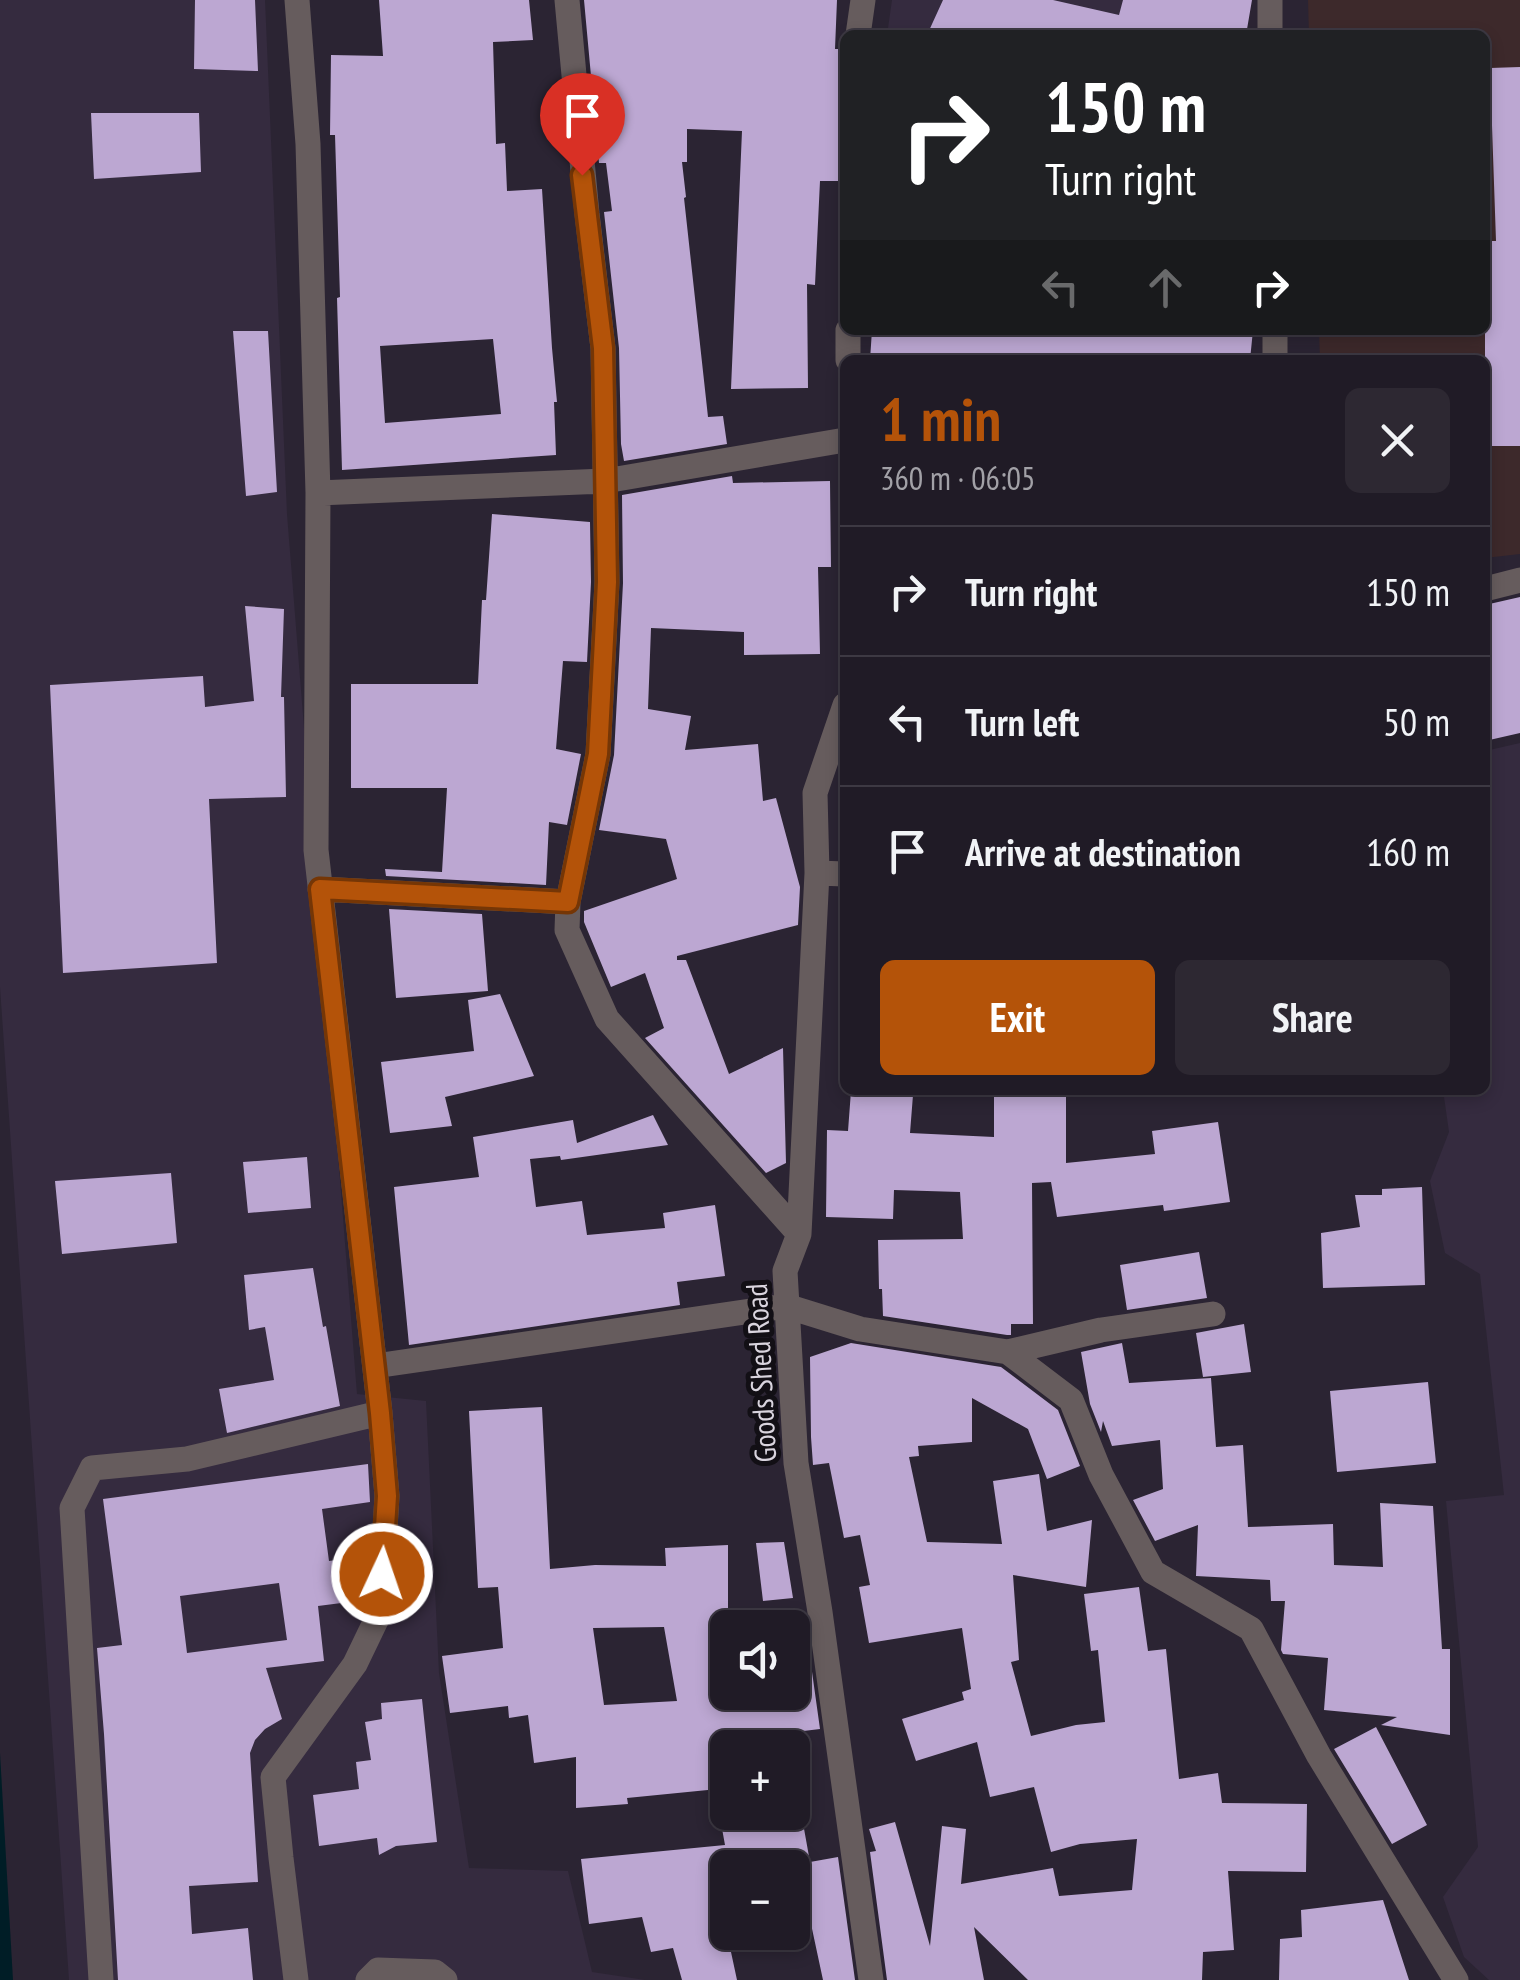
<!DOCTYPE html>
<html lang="en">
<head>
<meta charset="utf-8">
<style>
  body { margin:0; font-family:"PT Sans Narrow",sans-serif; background:#2d2832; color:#f1f3f6; height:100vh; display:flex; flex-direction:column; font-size:38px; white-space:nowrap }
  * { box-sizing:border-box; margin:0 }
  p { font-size:32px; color:#a2a1a7 }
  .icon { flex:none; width:55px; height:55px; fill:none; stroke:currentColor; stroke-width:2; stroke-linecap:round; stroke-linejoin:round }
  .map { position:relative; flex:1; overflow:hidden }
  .panel { position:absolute; left:840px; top:355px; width:650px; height:740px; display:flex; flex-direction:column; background:#201b26; border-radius:15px; box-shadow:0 5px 15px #0003,0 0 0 2px #3d3943 }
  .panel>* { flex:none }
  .top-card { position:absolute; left:840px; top:30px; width:650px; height:305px; border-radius:15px; box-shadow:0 5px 15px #0003,0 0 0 2px #3d3943; background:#202124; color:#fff; overflow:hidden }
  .fabs { position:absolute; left:710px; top:1610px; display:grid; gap:20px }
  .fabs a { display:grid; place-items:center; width:100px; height:100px; border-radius:15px; background:#201b26; box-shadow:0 5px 15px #0003,0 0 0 2px #3d3943; font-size:50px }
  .pin { position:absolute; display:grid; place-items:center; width:85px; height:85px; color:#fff; margin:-102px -42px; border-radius:50% 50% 50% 0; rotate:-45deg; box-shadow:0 0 10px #0007 }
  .pin .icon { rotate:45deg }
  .me { position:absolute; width:110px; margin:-55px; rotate:3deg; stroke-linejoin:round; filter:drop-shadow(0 0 8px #0008) }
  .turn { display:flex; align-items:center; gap:35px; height:210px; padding:0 40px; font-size:45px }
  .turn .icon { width:130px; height:130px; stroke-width:2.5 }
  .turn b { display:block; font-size:70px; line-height:85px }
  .lanes { display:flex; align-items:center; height:95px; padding:0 40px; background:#0003; justify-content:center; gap:50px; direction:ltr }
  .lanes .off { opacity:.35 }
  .round { display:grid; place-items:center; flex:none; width:105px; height:105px; border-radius:15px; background:#2d2832 }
  .headline { display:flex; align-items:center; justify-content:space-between; height:170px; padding:0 40px }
  h1 { font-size:60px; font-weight:700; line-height:75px; color:#b45309 }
  .button { display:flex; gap:20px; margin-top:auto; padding:20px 40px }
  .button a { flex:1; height:115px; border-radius:15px; background:#b45309; color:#fff; font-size:40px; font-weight:700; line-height:115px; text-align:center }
  .button a+a { background:#2d2832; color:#f1f3f6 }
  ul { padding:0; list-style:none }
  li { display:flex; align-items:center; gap:30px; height:130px; padding:0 40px; border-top:2px solid #3d3943 }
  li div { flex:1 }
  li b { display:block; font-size:38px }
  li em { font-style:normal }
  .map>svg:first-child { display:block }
</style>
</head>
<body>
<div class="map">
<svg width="1520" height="1980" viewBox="0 0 1520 1980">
  <rect width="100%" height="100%" fill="#2b2433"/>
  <path fill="#3d292b" d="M1308 0H1520V554L1485 558V360H1320L1319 330H1485V35H1309Z"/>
  <path fill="#352b3f" d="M0 0H265L287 514 357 1394 426 1401 439 1673 469 1868 568 1871 592 1972 645 1980H69L0 987Z
    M892 0H1247V35H887Z
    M1520 743V1980H1489L1464 1957 1443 1897 1478 1847 1446 1501 1504 1495 1480 1274 1445 1253 1430 1181 1449 1132 1443 1090H1485V751Z"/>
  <path fill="#001d26" d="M0 1753 13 1980H0Z"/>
  <path fill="#bca7d2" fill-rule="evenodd" d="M195 0H255L258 71 194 69Z
    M379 0H529L533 40 493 42 496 144 505 143 507 191 542 189 552 348 557 402H554L556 455 342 470 337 298 340 297 335 135H330L331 55 383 56ZM493 339 501 414 385 423 380 346Z
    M584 0H837L835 49H844L843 181H820L815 285 807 284 808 388 731 389 742 131 687 129V162H682L686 197 684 198 708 417 723 416 727 444 624 461 621 444 619 348 604 212 612 211 606 163H599Z
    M943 0H1053L1119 15 1123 0H1252L1246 35H927Z
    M1520 67V446H1485V241H1496L1490 68Z
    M91 113H199L201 172 94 179Z
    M872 330H1253L1250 360H1175L1132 356V360H870Z
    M233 331H268L277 492 246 496Z
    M732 476 733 483 830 481 831 567H818L820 654 744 655V632L651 628 648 709 691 716 685 750 758 744 763 801 776 798 800 887 798 925 677 956V960H686L729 1074 783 1048 786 1163 766 1173 645 1038 664 1028 645 973 611 987 584 922V911L677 879 666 839 599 830 614 755 623 583 622 495Z
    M492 514 590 522 591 582 587 662 563 661 556 749 581 754 567 825 549 822 546 885 386 876 385 869 442 872 447 788H351V684H478L482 600H486Z
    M1520 597V733L1485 741V605Z
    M245 606 284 609 281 697H284L286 797 209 799 217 963 63 973 50 685 203 676 205 707 254 701Z
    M389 909 482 914 488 991 396 998Z
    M500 994 534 1076 445 1097 452 1126 390 1133 381 1062 474 1051 468 1000Z
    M994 1090H1066V1163L1155 1154 1152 1131 1218 1122 1230 1202 1164 1211 1163 1205 1057 1217 1051 1182 1032 1183 1033 1324H1011V1335H1007L883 1316 882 1289H879L878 1240 963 1239 960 1192 894 1190 893 1219 826 1217 827 1130 848 1131 851 1091 913 1095 910 1133 994 1137Z
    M653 1115 668 1145 561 1160 560 1156 530 1159 536 1207 582 1201 587 1235 665 1228 663 1213 715 1205 725 1276 677 1282 680 1305 409 1345 394 1187 479 1177 473 1137 573 1120 577 1143Z
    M307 1157 311 1208 248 1213 243 1162Z
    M171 1173 177 1243 62 1254 55 1181Z
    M1422 1187 1425 1285 1323 1288 1321 1233 1360 1227 1355 1195H1382V1189Z
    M1199 1252 1207 1298 1127 1310 1120 1265Z
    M313 1268 323 1327 326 1326 340 1406 227 1433 219 1389 274 1380 265 1327 249 1330 244 1275Z
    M1244 1324 1251 1372 1203 1377 1196 1333Z
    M851 1343 1001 1367 1058 1410 1080 1466 1047 1479 1028 1429 972 1398V1442L918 1446 919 1456 909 1457 927 1542 1002 1544 993 1481 1039 1474 1047 1531 1092 1520 1086 1587 1013 1575 1019 1660 1011 1662 1031 1736 1076 1725 1105 1722 1098 1650 1091 1651 1084 1594 1139 1587 1148 1651 1166 1649 1179 1779 1218 1773 1222 1803 1307 1804 1306 1872 1228 1871 1234 1950 1203 1952 1202 1980H1028L974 1927 984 1980H887L870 1852 876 1851 869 1829 895 1822 930 1946 942 1826 966 1829 961 1884 1053 1868 1059 1896 1132 1890 1137 1839 1080 1844 1051 1852 1034 1787 990 1797 977 1742 916 1761 902 1719 964 1700 962 1692 971 1689 962 1628 869 1643 859 1587 870 1585 860 1535 844 1538 829 1463 813 1465 811 1437 810 1357Z
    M1122 1343 1129 1383 1211 1378 1216 1447 1243 1445 1248 1527 1333 1524 1334 1565 1383 1567 1380 1503 1433 1506 1442 1649H1450V1735L1381 1725 1397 1717 1324 1710 1328 1658 1283 1654 1281 1650 1285 1601H1271L1270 1580 1196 1576 1198 1525 1155 1541 1133 1500 1163 1489 1160 1440 1112 1446 1103 1421 1101 1432 1090 1404 1081 1352Z
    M1428 1382 1436 1463 1337 1472 1330 1391Z
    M542 1407 550 1569 595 1565 666 1566 665 1548 728 1545V1706L777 1702 775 1692H792V1637L807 1636 820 1729 787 1733 790 1748H728V1788L627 1798 628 1804 576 1808V1757L534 1763 528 1715 509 1718 508 1706 450 1713 442 1656 503 1648 498 1587 478 1588 469 1411ZM664 1627 677 1701 604 1705 593 1628Z
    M368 1464 370 1502 322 1509 329 1561 351 1558 357 1601 318 1606 324 1661 266 1668 282 1719 265 1729 255 1740 250 1753 258 1882 189 1886 192 1934 248 1928 253 1980H118L104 1734 97 1648 122 1645 103 1499ZM279 1583 287 1640 187 1653 180 1596Z
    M784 1542 793 1598 763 1601 756 1543Z
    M422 1699 437 1842 396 1846 379 1855 377 1838 319 1846 313 1795 359 1789 356 1762 371 1760 365 1722 382 1719 381 1703Z
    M1376 1727 1427 1825 1392 1844 1334 1749Z
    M719 1812H801L810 1862 838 1857 855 1980H823L799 1868H713L737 1980H682L673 1948 651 1952 642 1917 589 1924 581 1859 725 1845Z
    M1383 1900 1409 1980H1279L1280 1939 1302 1937 1301 1910Z"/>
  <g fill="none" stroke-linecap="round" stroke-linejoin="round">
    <path stroke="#665c5d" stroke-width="25" d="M567 0 587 214 603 348 607 582 598 754 568 902 567 930 607 1019 799 1234
      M1270 0V35
      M858 35 863 0
      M848 330V360
      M1275 330V360
      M318 493 605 481 845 440
      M1485 589 1520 580
      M845 705 815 793 817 873 799 1234 785 1271 796 1463 820 1612 871 1980
      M817 873 845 874
      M320 889 568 902
      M1008 1352 1101 1330 1213 1314
      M375 1366 786 1306 860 1329 1008 1352 1071 1400 1101 1475 1153 1572 1251 1629 1319 1756 1456 1980
      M101 1980 72 1508 92 1468 187 1459 380 1413
      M296 1980 281 1858 273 1777 355 1664 380 1612 387 1496 380 1413 316 850 318 493 308 144 297 0
      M368 1980 378 1970 435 1972 445 1980"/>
  </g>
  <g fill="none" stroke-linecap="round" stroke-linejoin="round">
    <g stroke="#753606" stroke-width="25">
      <path id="route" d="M382 1574 387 1496 380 1413 320 889 568 902 598 754 607 582 603 348 582 175"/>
    </g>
    <use href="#route" stroke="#b45309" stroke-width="18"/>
  </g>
  <g text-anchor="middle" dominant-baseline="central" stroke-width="10" stroke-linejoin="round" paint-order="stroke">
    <g font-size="30" fill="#d9d4de" stroke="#120f15">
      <text transform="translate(760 1373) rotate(-93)">Goods Shed Road</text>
    </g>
  </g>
</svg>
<div class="fabs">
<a><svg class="icon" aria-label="sound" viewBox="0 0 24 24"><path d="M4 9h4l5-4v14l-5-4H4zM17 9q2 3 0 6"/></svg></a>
<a>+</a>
<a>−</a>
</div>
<div class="pin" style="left:582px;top:175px;background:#d93025"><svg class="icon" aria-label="arrive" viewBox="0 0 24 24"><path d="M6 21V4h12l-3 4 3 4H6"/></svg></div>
<svg class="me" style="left:382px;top:1574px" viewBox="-20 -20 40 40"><circle r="17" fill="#b45309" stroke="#fff" stroke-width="3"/><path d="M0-11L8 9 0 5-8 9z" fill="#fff"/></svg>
<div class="top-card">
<div class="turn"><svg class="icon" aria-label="right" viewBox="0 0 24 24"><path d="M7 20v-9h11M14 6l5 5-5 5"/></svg><div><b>150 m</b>Turn right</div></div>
<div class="lanes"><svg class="icon off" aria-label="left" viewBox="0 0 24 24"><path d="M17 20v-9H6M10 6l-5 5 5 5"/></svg><svg class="icon off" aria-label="ahead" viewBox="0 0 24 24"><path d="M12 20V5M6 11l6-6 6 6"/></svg><svg class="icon" aria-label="right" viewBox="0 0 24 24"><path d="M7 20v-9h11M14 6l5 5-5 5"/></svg></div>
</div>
<section class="panel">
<div class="headline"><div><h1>1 min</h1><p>360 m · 06:05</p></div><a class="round"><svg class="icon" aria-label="close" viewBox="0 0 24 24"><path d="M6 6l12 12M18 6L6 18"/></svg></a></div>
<ul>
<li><svg class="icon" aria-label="right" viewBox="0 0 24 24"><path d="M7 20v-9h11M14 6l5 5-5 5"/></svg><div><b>Turn right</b></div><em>150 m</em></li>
<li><svg class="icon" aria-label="left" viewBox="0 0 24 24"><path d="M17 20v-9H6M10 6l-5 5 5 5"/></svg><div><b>Turn left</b></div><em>50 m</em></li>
<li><svg class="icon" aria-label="arrive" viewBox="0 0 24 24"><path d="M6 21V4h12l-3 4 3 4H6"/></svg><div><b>Arrive at destination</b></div><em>160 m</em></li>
</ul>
<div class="button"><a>Exit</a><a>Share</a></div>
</section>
</div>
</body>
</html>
